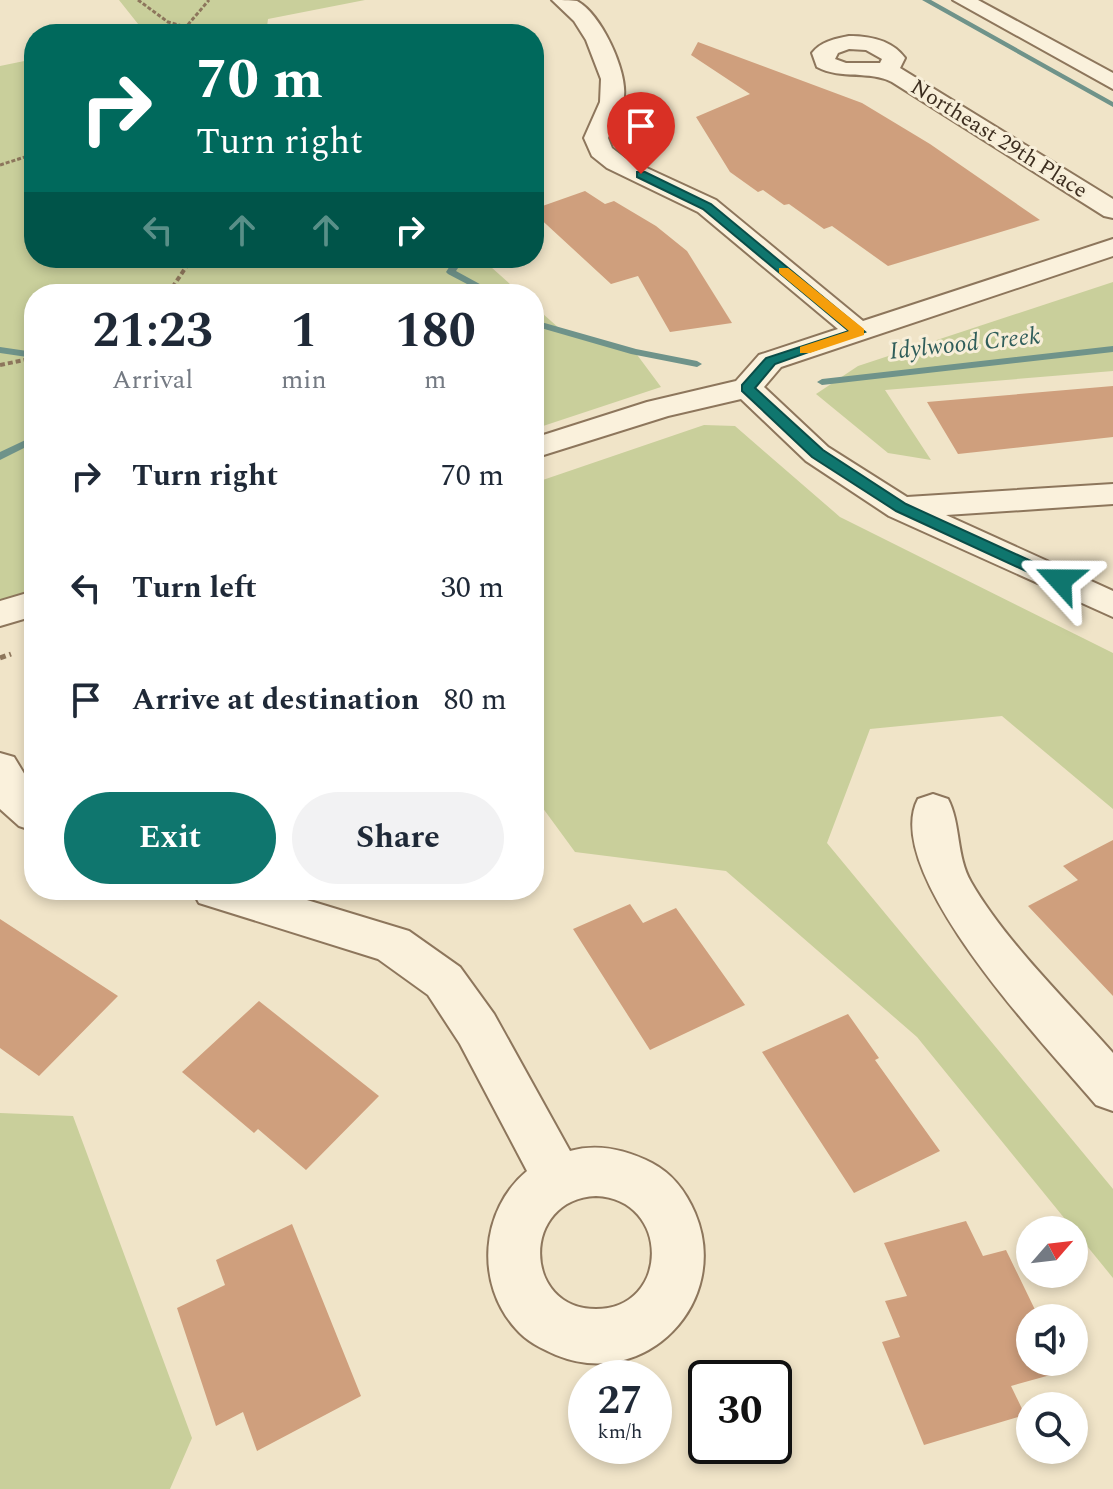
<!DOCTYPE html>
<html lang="en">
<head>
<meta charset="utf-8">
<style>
  body { margin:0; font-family:Spectral,serif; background:#f2f2f3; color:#1f2937; height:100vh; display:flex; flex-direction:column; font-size:30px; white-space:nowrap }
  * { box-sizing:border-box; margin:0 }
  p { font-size:26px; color:#747a83 }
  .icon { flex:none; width:44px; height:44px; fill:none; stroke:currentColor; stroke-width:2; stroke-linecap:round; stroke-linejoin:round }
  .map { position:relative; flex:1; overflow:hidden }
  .drawer { position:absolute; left:24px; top:284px; width:520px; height:616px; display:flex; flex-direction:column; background:#fff; border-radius:32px; box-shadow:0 4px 12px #0003 }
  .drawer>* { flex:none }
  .hud { position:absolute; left:24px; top:24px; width:520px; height:244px; border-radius:32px; box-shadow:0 4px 12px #0003; background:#00695c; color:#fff; overflow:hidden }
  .needle { width:52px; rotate:62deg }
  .fabs { position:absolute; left:1016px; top:1216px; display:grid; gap:16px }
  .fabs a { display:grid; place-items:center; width:72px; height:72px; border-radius:50%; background:#fff; box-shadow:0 4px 12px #0003; font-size:40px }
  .speed { position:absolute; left:568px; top:1360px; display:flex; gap:16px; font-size:40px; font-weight:700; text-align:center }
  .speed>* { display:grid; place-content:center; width:104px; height:104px; border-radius:50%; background:#fff; box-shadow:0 4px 12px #0003; line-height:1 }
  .speed small { font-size:20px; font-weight:400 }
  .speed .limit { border:4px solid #111; border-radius:12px; background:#fff; color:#111 }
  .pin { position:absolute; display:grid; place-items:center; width:68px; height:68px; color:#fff; margin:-82px -34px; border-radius:50% 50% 50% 0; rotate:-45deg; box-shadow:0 0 8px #0007 }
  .pin .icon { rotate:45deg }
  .me { position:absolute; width:88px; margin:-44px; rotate:294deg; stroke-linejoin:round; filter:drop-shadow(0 0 6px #0008) }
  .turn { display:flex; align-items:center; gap:28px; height:168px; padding:0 40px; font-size:36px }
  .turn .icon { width:104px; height:104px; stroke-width:2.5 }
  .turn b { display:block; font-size:56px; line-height:68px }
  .lanes { display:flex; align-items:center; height:76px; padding:0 40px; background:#0003; justify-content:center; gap:40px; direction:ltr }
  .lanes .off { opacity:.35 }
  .eta { display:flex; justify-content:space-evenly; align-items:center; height:136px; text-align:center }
  .eta b { font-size:48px; font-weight:700; line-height:56px }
  .cta { display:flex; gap:16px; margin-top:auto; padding:16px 40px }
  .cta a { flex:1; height:92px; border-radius:48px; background:#0f766e; color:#fff; font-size:32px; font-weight:700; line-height:92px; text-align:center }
  .cta a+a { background:#f2f2f3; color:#1f2937 }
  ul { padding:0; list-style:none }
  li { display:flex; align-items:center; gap:24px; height:112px; padding:0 40px }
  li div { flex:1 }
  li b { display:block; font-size:30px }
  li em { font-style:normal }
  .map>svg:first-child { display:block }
</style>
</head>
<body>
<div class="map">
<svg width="1113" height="1489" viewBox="0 0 1113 1489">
  <rect width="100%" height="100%" fill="#f0e4c8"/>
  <path fill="#c9cf9b" d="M119 0H365L268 19 266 34H146Z
    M34 59V258H481L521 294H34V591L0 602V66Z
    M1113 282V371L885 390 931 460 888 453 816 394 858 366Z
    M534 306 560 329 635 352 661 387 534 429Z
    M704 425 735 426 840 517 1113 653V809L1002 716 870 729 827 843 1113 1189V1278L917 1037 726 871 575 852 534 796V483Z
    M0 1113 73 1116 192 1438 170 1489H0Z"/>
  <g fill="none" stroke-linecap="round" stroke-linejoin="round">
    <path fill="#6f938a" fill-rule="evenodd" d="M922 0H931L1113 102V107Z
      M455 258H465L456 271 498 294H486L448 274 446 272Z
      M534 320 636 349 697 361 702 364 697 367 631 354 534 326Z
      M1113 346V352L822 385 817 382 822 379Z
      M0 347 34 352V358L0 353Z
      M34 436V443L0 460V452Z"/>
  </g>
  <path fill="#cf9f7d" d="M698 42 862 103 930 144 1040 220 888 266 832 226 824 229 789 204 784 205 763 190 758 192 730 172 696 117 750 94 691 55Z
    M585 191 605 204 614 201 656 226 687 251 732 323 670 332 638 276 611 284 534 213V209Z
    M1113 386V437L958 454 927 402Z
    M1113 840V996L1028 906 1078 880 1063 866Z
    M630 904 643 923 676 908 745 1005 650 1050 573 929Z
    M0 919 118 996 39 1076 0 1048Z
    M259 1001 379 1096 306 1170 258 1129 254 1133 182 1072Z
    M848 1014 879 1058 875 1060 940 1151 854 1193 762 1052Z
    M966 1221 983 1256 1006 1250 1039 1318H1027L1030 1325V1362H1048L1054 1374 1011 1386 1025 1415 924 1445 882 1342 900 1337 885 1301 907 1296 884 1243Z
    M292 1224 361 1396 257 1451 243 1412 216 1426 177 1308 225 1285 216 1260Z"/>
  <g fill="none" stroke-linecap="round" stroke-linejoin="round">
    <g stroke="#8d765c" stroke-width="4">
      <path id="minor" d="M552 0C559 0 571 0 577 1 601 14 627 70 624 96 623 111 613 125 608 138L612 148 625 158 716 200 863 321 1113 239V256L781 367 764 387 828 447 907 497 1113 484V504L946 515 1113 591V617L889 516 806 461 741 399 668 416 534 458V438L647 402 736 381 759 355 838 329 698 212 607 168 592 156 584 138 600 102 601 79 586 40 574 21Z
        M953 0H978L1113 73V89Z
        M849 36C870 36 892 40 905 58L900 68 1113 199V218L1104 216 892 82C869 70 842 80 817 67L812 53C821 41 835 39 849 36ZM849 49 866 50 882 59 880 63H846L835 59 838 53Z
        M34 591V616L0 626V601Z
        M0 753 14 757 34 790V831L19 826 0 809Z
        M933 794 948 799C961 824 956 856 971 882 1005 941 1067 1001 1113 1053V1111L1096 1105C1049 1049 879 873 918 799Z
        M192 890H274L409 931 460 967 494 1014 570 1151C599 1143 626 1150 652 1163 673 1174 686 1192 695 1213 732 1301 646 1392 556 1355 541 1348 527 1342 516 1329 475 1284 480 1210 527 1171L460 1044 428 995 378 959 199 903ZM596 1196C671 1199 670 1309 596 1309 522 1309 521 1199 596 1196Z"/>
    </g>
    <path stroke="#8d765c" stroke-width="3" stroke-dasharray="4 2" stroke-linecap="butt" d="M138 0 168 22 186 27
      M180 34 209 0
      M0 165 34 154"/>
    <path stroke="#8d765c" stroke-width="4" stroke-dasharray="5 3" stroke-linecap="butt" d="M168 294 192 258
      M0 365 34 358"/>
    <path stroke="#8d765c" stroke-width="5" stroke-dasharray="6 4" stroke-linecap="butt" d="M0 658 11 654"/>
    <use href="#minor" fill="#faf1dc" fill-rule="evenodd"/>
  </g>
  <path fill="#0f766e" stroke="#0a4d48" stroke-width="2" d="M637 172H645L711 204 865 332 775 364 755 388 823 450 906 504 1066 577V584H1054L896 511 812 457 742 391V385L766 358 849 331 703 209 637 177Z"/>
  <path fill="#f59e0b" d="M779 268H788L864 329V335L810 353H800V347L849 331 779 273Z"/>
  <g text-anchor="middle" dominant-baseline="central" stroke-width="6" stroke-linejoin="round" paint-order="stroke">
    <g font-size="22" fill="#3d2e20" stroke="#f7eed8">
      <text transform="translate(999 139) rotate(32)">Northeast 29th Place</text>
    </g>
    <g font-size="24" font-style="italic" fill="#2f5d5a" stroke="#f7eed8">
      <text transform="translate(965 344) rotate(-6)">Idylwood Creek</text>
    </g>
  </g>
</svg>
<div class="fabs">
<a><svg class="needle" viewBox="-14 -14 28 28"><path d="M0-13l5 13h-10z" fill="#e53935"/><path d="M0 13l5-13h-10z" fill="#747a83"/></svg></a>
<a><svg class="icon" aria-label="sound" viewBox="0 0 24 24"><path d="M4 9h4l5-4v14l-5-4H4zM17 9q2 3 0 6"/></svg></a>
<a><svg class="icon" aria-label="search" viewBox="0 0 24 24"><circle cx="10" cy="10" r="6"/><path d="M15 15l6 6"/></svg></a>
</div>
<div class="speed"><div>27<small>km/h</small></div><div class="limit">30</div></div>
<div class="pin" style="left:641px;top:174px;background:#d93025"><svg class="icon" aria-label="arrive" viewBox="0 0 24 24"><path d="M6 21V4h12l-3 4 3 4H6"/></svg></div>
<svg class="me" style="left:1060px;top:580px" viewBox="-20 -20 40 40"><path d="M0-17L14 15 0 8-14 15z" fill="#0f766e" stroke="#fff" stroke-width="4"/></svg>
<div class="hud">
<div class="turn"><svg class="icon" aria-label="right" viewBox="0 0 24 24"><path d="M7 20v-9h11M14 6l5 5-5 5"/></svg><div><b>70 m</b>Turn right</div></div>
<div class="lanes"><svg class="icon off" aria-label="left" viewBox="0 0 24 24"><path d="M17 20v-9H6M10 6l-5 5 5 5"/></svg><svg class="icon off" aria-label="ahead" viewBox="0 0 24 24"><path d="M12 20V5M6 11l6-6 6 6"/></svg><svg class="icon off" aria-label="ahead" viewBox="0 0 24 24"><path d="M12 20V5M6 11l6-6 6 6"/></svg><svg class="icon" aria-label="right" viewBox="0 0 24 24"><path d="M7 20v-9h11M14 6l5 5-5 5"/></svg></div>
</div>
<section class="drawer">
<div class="eta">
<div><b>21:23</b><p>Arrival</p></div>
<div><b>1</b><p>min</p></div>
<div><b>180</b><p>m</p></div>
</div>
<ul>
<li><svg class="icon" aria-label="right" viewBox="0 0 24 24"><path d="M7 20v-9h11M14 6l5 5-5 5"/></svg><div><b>Turn right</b></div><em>70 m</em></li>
<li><svg class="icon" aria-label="left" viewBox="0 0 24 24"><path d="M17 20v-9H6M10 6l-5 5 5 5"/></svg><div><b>Turn left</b></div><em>30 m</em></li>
<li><svg class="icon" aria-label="arrive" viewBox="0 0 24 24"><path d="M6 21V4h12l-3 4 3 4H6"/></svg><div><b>Arrive at destination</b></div><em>80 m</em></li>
</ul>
<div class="cta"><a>Exit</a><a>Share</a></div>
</section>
</div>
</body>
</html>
